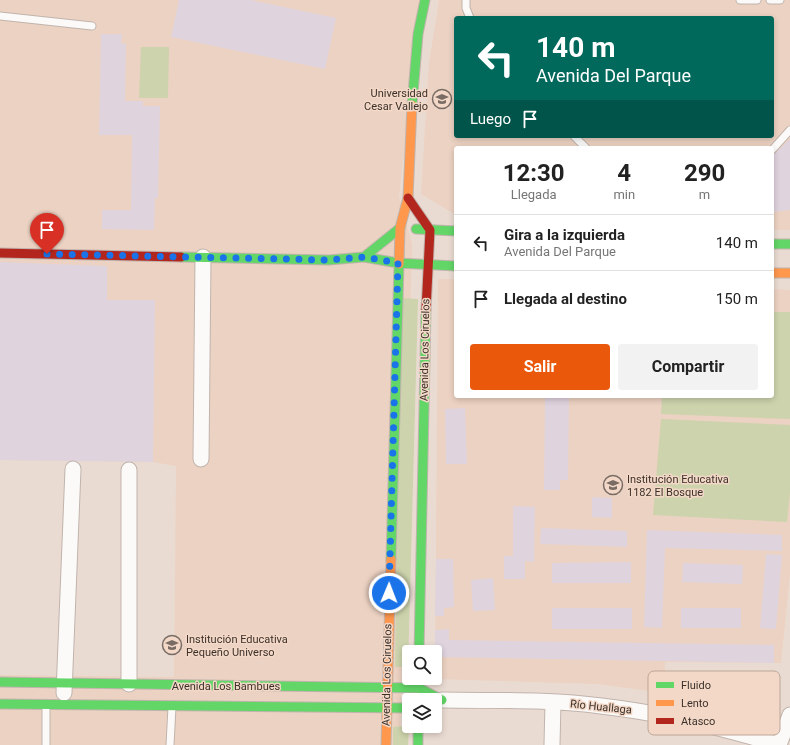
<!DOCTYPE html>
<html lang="es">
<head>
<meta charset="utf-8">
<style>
  body { margin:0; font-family:Roboto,sans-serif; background:#f2f2f2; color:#222; height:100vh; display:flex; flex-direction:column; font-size:15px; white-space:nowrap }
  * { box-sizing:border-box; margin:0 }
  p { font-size:13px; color:#767676 }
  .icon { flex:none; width:22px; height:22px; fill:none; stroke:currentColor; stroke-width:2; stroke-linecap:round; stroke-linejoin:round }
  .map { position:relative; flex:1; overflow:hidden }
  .panel { position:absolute; left:454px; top:146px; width:320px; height:252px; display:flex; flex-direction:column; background:#fff; border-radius:4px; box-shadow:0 2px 6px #0003 }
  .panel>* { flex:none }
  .banner { position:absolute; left:454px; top:16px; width:320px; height:122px; border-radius:4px; box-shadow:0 2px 6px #0003; background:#00695c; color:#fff; overflow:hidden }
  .tools { position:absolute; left:402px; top:645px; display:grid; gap:8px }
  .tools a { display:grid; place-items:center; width:40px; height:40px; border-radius:4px; background:#fff; box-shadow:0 2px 6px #0003; font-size:20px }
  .pin { position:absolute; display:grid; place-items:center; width:34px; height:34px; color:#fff; margin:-41px -17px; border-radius:50% 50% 50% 0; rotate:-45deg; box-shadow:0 0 4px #0007 }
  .pin .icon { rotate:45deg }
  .me { position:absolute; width:44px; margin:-22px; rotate:1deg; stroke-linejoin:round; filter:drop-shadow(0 0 3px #0008) }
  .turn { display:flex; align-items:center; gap:14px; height:84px; padding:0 16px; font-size:18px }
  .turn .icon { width:52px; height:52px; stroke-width:2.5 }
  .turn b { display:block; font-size:28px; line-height:34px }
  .then { display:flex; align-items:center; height:38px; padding:0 16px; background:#0003; gap:8px; font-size:15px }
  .eta { display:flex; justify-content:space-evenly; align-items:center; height:68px; text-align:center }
  .eta b { font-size:24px; font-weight:700; line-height:28px }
  .cta { display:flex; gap:8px; margin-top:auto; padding:8px 16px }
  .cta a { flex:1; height:46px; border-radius:4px; background:#ea580c; color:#fff; font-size:16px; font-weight:700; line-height:46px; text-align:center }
  .cta a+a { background:#f2f2f2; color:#222 }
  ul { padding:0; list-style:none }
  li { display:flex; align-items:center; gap:12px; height:56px; padding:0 16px; border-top:1px solid #e0e0e0 }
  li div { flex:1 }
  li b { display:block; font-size:15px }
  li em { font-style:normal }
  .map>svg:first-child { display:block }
</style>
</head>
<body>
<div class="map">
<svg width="790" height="745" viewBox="0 0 790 745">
  <rect width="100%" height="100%" fill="#eadbd2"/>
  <path fill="#ecd2c2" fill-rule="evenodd" d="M0 0H422L399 196 412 244 400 745H0V675L174 677 176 466 153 462 0 460Z
    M439 0H790V230H772V148H456V215L421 194 429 63ZM456 18H772V136H456Z
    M438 279H456V396H772V289L790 290V573L781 663 665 662 664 693 597 684 435 679Z"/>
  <path fill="#cdd3ac" d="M141 47H169L168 98H139Z
    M401 298 418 299 408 667H395Z
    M772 312H790V419L661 414 662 396H772Z
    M661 419 790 425V493L787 522 653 515Z
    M409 726 408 745H393V727Z"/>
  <path fill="#dfd3dd" d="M179 0H251L336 18 325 69 171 37Z
    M101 34H122L121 43 126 44 125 101H143V106H160L158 198H155L154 230 102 229V210H131L132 135H99Z
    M790 139V210L772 212V156Z
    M0 262 107 266V300H155L153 462 0 460Z
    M545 396H569L568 480H560V490H544Z
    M465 408 467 464H446L445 409Z
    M592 497 612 498V518L592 517Z
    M513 506 535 507 534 562 525 561V579H504V556H513Z
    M541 528 627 531V547L540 544Z
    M647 530 782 535V551L665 548 662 628 644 627Z
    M766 554 782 555 776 629 760 628Z
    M436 559H453L454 607 444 608V616H435Z
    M631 562V583H552V563Z
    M683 563 743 565 742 584 682 582Z
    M493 578 495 610 473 611 471 580Z
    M552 608H632V629H552Z
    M681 608H741V628H681Z
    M449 629V640L774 645V663L435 657V630Z"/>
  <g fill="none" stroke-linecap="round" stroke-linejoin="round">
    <g stroke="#c0b4ad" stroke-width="9">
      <path id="lane" d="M466 0V8L470 18
        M740 0H757
        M770 0H780
        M0 16 92 26
        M574 136 586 148
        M772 150 790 130
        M46 745V706
        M170 745 172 707"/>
    </g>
    <g stroke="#c0b4ad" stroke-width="17">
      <path id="street" d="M201 459 203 257
        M129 684V470
        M64 693 73 469
        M442 700C495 701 549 699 601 706 661 713 721 727 779 745
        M552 745 553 702
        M779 745 790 715"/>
    </g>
    <g stroke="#c0b4ad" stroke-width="11">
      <path id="fast" d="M412 105 418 34 425 0
        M416 229 456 231
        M772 244H790
        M181 257 329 260 364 257 398 263 456 266
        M364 257 400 228
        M391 559 399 264
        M419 652 426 310
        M0 682 419 688 442 700
        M0 704 409 708
        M418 726V745"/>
    </g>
    <g stroke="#c0b4ad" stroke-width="11">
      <path id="slow" d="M399 264 400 228 408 198 412 105
        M772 273H790
        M386 745 391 559"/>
    </g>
    <g stroke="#c0b4ad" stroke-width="11">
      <path id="jam" d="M408 198 430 230 426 310
        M0 253 181 257"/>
    </g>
    <use href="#lane" stroke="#fcfaf8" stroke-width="7"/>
    <use href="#street" stroke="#fcfaf8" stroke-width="15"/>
    <use href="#fast" stroke="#63d668" stroke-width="9"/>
    <use href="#slow" stroke="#ff974d" stroke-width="9"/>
    <use href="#jam" stroke="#b3261e" stroke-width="9"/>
  </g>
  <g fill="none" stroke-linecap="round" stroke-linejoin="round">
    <path stroke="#1a73e8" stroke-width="7" stroke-dasharray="0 12.6" d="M47 254 329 260 364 257 398 263 389 593"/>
  </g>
  <defs>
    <g id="university-ring" transform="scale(1)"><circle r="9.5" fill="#f4d8c7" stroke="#786c65" stroke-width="1.5"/><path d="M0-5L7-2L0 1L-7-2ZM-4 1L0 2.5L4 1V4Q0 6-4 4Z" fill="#786c65"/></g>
    <g id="school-ring" transform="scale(1)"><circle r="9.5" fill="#f4d8c7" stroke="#786c65" stroke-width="1.5"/><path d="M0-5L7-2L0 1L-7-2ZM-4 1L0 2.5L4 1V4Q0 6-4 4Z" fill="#786c65"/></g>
  </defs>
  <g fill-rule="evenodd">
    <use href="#university-ring" x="442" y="99"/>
    <use href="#school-ring" x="613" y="485"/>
    <use href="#school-ring" x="172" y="645"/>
  </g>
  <g text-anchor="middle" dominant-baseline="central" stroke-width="3" stroke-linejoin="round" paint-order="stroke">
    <g font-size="11" fill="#3b312a" stroke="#f4d8c7" text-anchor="start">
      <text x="428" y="93" text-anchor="end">Universidad<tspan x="428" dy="13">Cesar Vallejo</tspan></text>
      <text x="627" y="479">Institución Educativa<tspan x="627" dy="13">1182 El Bosque</tspan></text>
      <text x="186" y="639">Institución Educativa<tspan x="186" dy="13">Pequeño Universo</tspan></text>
    </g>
    <g font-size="11" fill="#3b312a" stroke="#f4d8c7">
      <text transform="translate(425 350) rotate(-89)">Avenida Los Ciruelos</text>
      <text transform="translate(387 675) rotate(-89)">Avenida Los Ciruelos</text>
      <text x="226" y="686">Avenida Los Bambues</text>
      <text transform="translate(601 707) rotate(6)">Río Huallaga</text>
    </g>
  </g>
  <rect x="648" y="671" width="132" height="64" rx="6" fill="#f4d8c7" stroke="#bca698" stroke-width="1"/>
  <rect x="656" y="682" width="18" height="6" fill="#63d668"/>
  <rect x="656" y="700" width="18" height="6" fill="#ff974d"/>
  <rect x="656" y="718" width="18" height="6" fill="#b3261e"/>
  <g font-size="11" fill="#3b312a">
    <text x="681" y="689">Fluido</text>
    <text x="681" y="707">Lento</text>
    <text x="681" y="725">Atasco</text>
  </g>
</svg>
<div class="tools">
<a><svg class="icon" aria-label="search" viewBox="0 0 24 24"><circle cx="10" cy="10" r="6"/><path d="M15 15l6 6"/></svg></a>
<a><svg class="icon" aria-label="layers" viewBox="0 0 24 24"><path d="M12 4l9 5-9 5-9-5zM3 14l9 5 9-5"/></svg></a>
</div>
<div class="pin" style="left:47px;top:254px;background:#d93025"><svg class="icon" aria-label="arrive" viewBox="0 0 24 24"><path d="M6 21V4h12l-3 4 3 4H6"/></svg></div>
<svg class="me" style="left:389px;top:593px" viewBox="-20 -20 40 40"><circle r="17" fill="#1a73e8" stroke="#fff" stroke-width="3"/><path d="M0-11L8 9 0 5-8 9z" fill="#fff"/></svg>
<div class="banner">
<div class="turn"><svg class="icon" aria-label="left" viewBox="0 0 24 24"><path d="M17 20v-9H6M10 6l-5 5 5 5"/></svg><div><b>140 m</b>Avenida Del Parque</div></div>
<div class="then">Luego<svg class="icon" aria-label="arrive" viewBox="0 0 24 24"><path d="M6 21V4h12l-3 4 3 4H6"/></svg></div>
</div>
<section class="panel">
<div class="eta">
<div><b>12:30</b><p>Llegada</p></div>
<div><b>4</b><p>min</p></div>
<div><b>290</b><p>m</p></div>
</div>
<ul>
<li><svg class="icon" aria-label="left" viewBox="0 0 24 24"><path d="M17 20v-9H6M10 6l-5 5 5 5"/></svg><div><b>Gira a la izquierda</b><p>Avenida Del Parque</p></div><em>140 m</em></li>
<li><svg class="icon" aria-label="arrive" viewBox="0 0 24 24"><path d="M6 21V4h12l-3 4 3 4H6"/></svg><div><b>Llegada al destino</b></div><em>150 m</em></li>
</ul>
<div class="cta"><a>Salir</a><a>Compartir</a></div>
</section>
</div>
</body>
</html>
